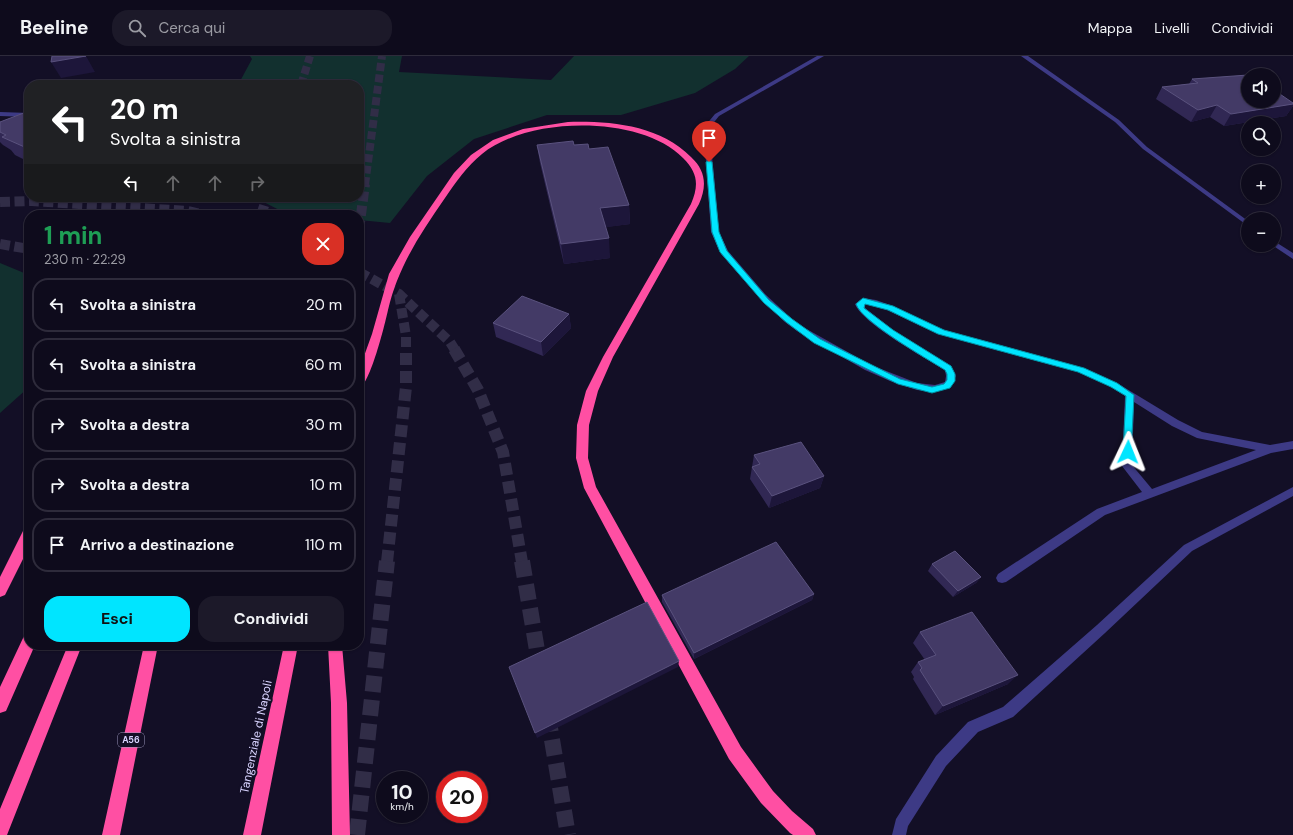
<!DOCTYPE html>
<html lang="it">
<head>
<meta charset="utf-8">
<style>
  body { margin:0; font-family:"DM Sans",sans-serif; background:#1c1929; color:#f1f3f6; height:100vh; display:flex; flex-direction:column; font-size:15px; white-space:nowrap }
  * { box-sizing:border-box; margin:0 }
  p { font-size:13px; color:#9b9ba3 }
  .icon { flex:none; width:22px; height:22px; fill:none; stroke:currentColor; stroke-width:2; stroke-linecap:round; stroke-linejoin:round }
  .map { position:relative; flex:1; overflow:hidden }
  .panel { position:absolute; left:24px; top:154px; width:340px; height:440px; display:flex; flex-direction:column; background:#0e0b1c; border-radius:16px; box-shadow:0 1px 3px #0004,0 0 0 1px #2e2b3b }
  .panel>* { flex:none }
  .guide { position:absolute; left:24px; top:24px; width:340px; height:122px; border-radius:16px; box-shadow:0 1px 3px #0004,0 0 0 1px #2e2b3b; background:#202124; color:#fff; overflow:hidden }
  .buttons { position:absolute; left:1241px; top:12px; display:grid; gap:8px }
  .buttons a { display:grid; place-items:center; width:40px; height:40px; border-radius:50%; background:#0e0b1c; box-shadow:0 1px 3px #0004,0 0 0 1px #2e2b3b; font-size:20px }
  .speed { position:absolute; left:376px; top:715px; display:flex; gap:8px; font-size:20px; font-weight:700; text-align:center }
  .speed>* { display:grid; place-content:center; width:52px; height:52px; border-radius:50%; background:#0e0b1c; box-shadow:0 1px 3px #0004,0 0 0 1px #2e2b3b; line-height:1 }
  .speed small { font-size:10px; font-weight:400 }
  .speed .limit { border:6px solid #d22; background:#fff; color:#111 }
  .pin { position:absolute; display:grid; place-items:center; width:34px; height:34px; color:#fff; margin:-41px -17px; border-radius:50% 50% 50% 0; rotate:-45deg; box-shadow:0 0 4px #0007 }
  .pin .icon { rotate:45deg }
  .me { position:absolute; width:44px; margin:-22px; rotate:2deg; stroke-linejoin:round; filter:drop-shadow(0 0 3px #0008) }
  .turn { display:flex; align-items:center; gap:14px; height:84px; padding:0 20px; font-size:18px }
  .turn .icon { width:52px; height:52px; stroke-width:2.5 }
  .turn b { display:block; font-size:28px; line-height:34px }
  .lanes { display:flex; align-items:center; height:38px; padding:0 20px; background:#0003; justify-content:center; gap:20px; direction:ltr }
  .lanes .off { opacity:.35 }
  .round { display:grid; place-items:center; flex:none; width:42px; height:42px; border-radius:16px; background:#1c1929 }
  .overview { display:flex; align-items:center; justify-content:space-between; height:68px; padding:0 20px }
  h1 { font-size:24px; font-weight:700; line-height:30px; color:#1e9e55 }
  .primary-button { display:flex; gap:8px; margin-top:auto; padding:8px 20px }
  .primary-button a { flex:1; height:46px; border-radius:16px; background:#00e5ff; color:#111; font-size:16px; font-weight:700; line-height:46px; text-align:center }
  .primary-button a+a { background:#1c1929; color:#f1f3f6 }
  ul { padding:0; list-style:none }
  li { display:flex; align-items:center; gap:12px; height:54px; margin:0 8px 6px; padding:0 12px; border:2px solid #2e2b3b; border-radius:16px }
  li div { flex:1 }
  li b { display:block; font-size:15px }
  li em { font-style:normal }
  header { display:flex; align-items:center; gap:24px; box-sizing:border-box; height:56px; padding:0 20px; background:#0e0b1c; border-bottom:1px solid #2e2b3b }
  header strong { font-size:19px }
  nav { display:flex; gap:22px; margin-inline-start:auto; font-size:14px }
  .search { width:280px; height:36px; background:#1c1929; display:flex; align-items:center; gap:10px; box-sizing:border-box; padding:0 14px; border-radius:16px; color:#9b9ba3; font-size:15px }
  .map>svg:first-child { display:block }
</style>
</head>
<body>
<header>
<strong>Beeline</strong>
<div class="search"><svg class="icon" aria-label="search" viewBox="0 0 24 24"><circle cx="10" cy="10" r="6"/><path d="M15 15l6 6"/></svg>Cerca qui</div>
<nav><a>Mappa</a><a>Livelli</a><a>Condividi</a></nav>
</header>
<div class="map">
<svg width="1293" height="779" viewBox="0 0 1293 779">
  <rect width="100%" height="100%" fill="#130f26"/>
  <path fill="#12302f" d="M250 0H402L399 16 551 24 574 0H749L735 13 695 37 621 59H547L474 83 427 120 390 167 359 164V159H306L285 157 254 141H359V29H238L252 3Z
    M0 207 29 219V331L0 357Z"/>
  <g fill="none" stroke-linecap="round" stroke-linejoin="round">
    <path stroke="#312d47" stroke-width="8" stroke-dasharray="8 3.5" stroke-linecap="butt" d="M301 29 310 0
      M365 129 382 0"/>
    <path stroke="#312d47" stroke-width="10" stroke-dasharray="10 4.5" stroke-linecap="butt" d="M0 146 32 145 188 155 204 159
      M261 159 267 141
      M359 174 365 128
      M0 188 29 193
      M359 216 399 238 450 286 455 294
      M399 238 406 280V294"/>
    <path stroke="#312d47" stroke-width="12" stroke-dasharray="12 6" stroke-linecap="butt" d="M454 293 478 334 503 396 522 506
      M387 506 406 331V293"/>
    <path stroke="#312d47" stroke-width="16" stroke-dasharray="16 8" stroke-linecap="butt" d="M522 505 540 612
      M548 660 568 779
      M357 779 387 505"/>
    <path fill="#3d3a85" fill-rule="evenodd" d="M817 0H824L719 60 711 70 710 78 719 176 728 195 765 238 791 262 803 271 871 309 917 327 935 329 945 326 946 320 945 314C925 302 862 267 855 248L863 242 876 244 893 250 944 274 1084 312 1117 327 1178 364 1202 376 1270 389 1293 385V393L1271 397 1105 459 1006 526 1002 527 998 526 996 522 998 518 1097 453 1142 436 1122 410 1125 340 1111 331 1078 316 938 278 887 254 865 248V252L893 274 951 310 956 320 951 330 936 336 917 334 890 325 865 314 797 275 785 266 760 242 721 198 711 176 704 78 705 70 715 58ZM1134 346 1172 370 1197 382 1256 394 1152 433 1132 409Z
      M1021 0H1028L1119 64 1147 91 1248 165V170L1143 93 1115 66Z
      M0 56 29 57V61L0 60Z
      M1274 185 1293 197V203L1272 189H1274Z
      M1293 431V440L1192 495 1105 577 1013 661 978 676 946 710 908 770 906 779H892L896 763 936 700 968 666 1003 651 1097 569 1184 489Z"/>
    <path fill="#ff4fa3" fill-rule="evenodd" d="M568 66C611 65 659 69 691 101 706 115 707 130 699 148L613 301 598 335 589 369 588 402 596 431 741 691 773 735 792 755 813 773 816 779H793L790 777 761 747 729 703 584 432 576 402 577 369 586 335 603 301 691 148C699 129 698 117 683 102 641 59 528 60 482 98 467 110 456 126 445 142 420 178 398 211 388 254 385 268 370 329 359 332V314L372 278 389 218 410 181 454 117 471 99 493 84 523 73Z
      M29 471V491L5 539 0 541V521L24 473Z
      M29 578V589H35L6 655 0 657V631L24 580Z
      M68 589H82L7 779H0V753Z
      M144 589H158L120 779H102Z
      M284 589H298L261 779H243Z
      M328 589H342L347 647 350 779H332L331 647Z"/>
  </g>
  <path fill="#312854" d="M1192 23 1293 47V50L1286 60 1224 70 1210 61 1191 66 1156 43 1162 31 1189 28Z
    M29 55V106L15 99 11 94 3 89 0 86V66Z
    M537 89H574L589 93 629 149 630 168 605 171 610 202 564 208 540 107Z
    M569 258 571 272 543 300 496 281 493 267Z
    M754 399 824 420 820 432 769 452 750 423Z
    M932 508 981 521 976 527 953 541 928 515Z
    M814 538 812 544 694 603 662 546V539Z
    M920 576 1008 628 935 659 913 623 914 621 911 616 918 606 925 604 913 587Z"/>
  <path fill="#1d163a" d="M86 0 95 16 61 22 51 6Z
    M1293 48V50L1286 60 1224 70 1231 58Z
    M1217 49 1210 61 1191 66 1198 54Z
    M629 149 630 168 601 172 600 152Z
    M609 182 610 202 564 208 561 188Z
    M569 258 571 272 543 300 541 286Z
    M824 420 820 432 769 452 772 440Z
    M981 521 976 527 953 541 958 535Z
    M814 538 812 544 694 603V597Z
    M679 605 678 611 537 682 535 677Z
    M1018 619 1008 628 935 659 943 650Z"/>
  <path fill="#433a66" stroke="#5a527e" d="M52 0H86L51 6Z
    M1248 19V45H1274V34L1293 47V48L1231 58 1217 49 1198 54 1162 31 1198 27 1192 23Z
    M29 55V93L2 81 6 79 0 76V66Z
    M573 85 574 89 588 88 589 93 608 91 629 149 600 152 609 182 561 188 537 89Z
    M522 240 569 258 541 286 493 267Z
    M801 386 824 420 772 440 752 411 760 408 754 399Z
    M776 486 814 538 694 597 662 539Z
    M955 495 981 521 958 535 932 508Z
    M647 546 679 605 535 677 509 611Z
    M972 556 1018 619 943 650 920 614 922 612 918 606 936 599 920 576Z"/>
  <path fill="#00e5ff" stroke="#0095a6" d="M709 104 712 106 719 176 727 195 769 244 792 263 820 283 900 323 932 331 944 328 947 324V318L945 314C926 302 862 266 856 248L863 242 893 250 944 274 1084 312 1117 327 1134 339 1131 399H1125L1123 396 1126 340 1111 331 1078 316 938 278 888 254 865 248 864 252 893 274 951 310 955 318V325L950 332 932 337 898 328 814 287 786 266 764 247 720 196 712 176 706 106Z"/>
  <g text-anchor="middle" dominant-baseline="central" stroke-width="4" stroke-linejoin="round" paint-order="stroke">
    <rect fill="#130f26" stroke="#9e99be" stroke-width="1" x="118" y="677" width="26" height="14" rx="3"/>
    <g font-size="9" font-weight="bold" fill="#d9d4ff">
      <text x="131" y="684">A56</text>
    </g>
    <g font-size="12" fill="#d9d4ff" stroke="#130f26">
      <text transform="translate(256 681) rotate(-78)">Tangenziale di Napoli</text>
    </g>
  </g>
</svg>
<div class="buttons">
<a><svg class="icon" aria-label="sound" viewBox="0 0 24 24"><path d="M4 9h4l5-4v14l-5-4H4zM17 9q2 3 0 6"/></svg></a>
<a><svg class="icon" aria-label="search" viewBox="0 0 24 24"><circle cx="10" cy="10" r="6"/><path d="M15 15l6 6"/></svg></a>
<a>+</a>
<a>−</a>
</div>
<div class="speed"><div>10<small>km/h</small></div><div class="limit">20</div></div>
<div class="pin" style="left:709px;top:106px;background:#d93025"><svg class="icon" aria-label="arrive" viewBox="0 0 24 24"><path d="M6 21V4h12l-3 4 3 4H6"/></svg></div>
<svg class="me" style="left:1128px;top:396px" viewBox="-20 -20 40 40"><path d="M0-17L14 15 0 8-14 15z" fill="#00e5ff" stroke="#fff" stroke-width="4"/></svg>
<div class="guide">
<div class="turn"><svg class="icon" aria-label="left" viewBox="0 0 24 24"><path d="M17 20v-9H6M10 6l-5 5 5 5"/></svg><div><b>20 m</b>Svolta a sinistra</div></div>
<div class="lanes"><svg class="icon" aria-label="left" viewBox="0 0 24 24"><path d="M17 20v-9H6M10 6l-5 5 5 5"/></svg><svg class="icon off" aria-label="ahead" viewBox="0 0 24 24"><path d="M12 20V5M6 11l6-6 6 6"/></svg><svg class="icon off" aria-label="ahead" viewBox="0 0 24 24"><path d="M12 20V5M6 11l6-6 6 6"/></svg><svg class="icon off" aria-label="right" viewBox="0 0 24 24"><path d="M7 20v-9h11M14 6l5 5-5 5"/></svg></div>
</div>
<section class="panel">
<div class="overview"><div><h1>1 min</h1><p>230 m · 22:29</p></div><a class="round" style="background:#d93025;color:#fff"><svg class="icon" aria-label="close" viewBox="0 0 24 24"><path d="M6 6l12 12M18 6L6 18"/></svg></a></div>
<ul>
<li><svg class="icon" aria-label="left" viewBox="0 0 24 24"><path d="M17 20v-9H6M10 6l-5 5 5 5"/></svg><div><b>Svolta a sinistra</b></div><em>20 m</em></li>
<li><svg class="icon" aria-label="left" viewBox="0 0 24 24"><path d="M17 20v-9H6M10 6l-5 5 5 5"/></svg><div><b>Svolta a sinistra</b></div><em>60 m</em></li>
<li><svg class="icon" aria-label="right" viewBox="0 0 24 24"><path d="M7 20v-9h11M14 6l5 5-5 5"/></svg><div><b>Svolta a destra</b></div><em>30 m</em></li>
<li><svg class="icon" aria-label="right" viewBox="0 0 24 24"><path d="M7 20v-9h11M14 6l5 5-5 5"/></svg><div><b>Svolta a destra</b></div><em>10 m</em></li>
<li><svg class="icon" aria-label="arrive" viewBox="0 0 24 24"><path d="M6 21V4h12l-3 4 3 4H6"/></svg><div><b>Arrivo a destinazione</b></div><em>110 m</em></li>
</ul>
<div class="primary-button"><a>Esci</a><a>Condividi</a></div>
</section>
</div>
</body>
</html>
